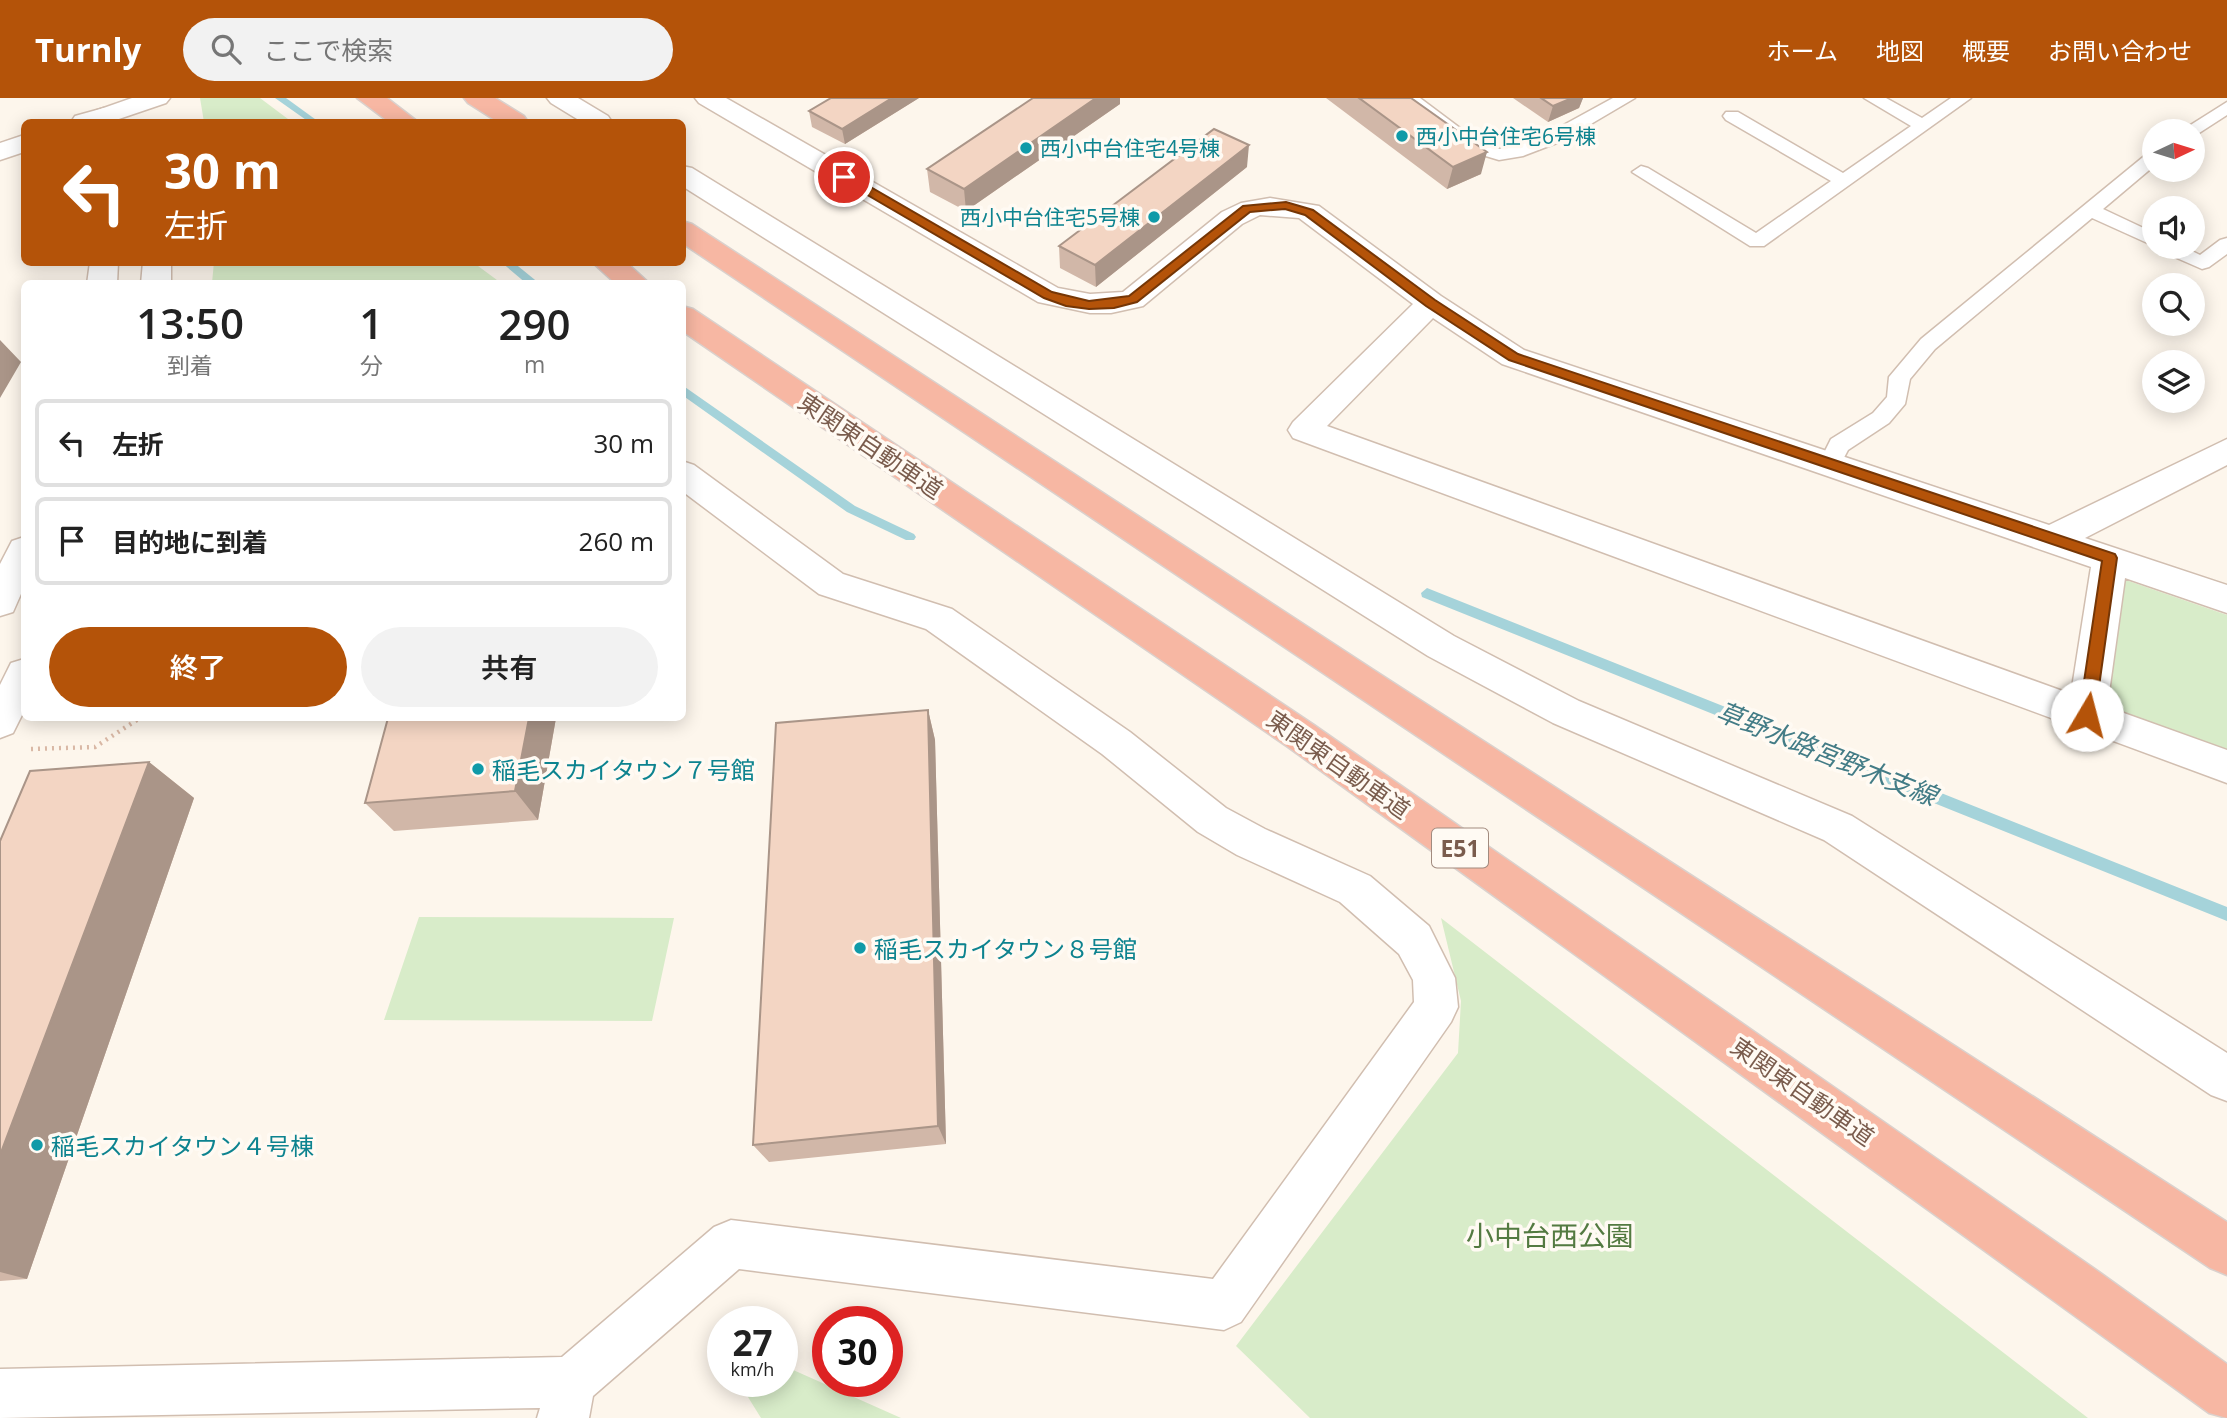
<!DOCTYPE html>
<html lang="ja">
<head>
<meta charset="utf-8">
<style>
  body { margin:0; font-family:"Open Sans","Noto Sans JP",sans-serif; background:#f2f2f2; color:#222; height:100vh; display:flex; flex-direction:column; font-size:26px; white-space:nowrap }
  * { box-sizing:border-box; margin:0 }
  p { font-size:23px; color:#767676 }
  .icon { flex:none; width:38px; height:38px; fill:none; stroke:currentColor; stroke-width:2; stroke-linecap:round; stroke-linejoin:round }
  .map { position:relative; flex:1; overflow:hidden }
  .panel { position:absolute; left:21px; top:182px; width:665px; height:441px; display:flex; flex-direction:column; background:#fff; border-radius:10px; box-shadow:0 4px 18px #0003 }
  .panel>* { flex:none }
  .hud { position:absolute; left:21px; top:21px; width:665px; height:147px; border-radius:10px; box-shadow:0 4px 18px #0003; background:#b45309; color:#fff; overflow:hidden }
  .needle { width:46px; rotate:86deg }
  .fabs { position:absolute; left:2142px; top:21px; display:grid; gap:14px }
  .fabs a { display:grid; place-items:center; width:63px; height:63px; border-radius:50%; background:#fff; box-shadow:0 4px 18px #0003; font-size:35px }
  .speed { position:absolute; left:707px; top:1208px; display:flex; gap:14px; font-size:35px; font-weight:700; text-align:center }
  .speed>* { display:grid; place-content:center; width:91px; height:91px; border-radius:50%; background:#fff; box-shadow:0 4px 18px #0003; line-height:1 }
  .speed small { font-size:18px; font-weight:400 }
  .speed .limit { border:10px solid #d22; background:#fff; color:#111 }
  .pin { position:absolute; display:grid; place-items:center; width:60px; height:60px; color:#fff; margin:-30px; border:4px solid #fff; border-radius:50%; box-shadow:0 2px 7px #0007 }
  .me { position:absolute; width:77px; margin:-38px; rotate:8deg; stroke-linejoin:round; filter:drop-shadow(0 0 5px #0008) }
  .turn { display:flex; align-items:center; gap:24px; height:147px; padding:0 28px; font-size:32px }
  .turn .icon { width:91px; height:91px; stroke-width:2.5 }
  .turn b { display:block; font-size:49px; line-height:60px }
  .eta { display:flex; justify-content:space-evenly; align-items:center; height:119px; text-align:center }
  .eta b { font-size:42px; font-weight:600; line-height:49px }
  .primary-button { display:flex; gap:14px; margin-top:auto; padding:14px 28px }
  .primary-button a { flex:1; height:80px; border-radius:42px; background:#b45309; color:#fff; font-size:28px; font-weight:600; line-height:80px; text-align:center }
  .primary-button a+a { background:#f2f2f2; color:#222 }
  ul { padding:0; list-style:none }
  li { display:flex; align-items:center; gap:21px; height:88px; margin:0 14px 10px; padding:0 14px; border:4px solid #e0e0e0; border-radius:10px }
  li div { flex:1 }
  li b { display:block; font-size:26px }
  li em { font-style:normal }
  header { display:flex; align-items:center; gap:42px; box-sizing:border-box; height:98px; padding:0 35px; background:#b45309; color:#fff }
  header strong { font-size:33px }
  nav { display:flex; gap:38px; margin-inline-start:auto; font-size:24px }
  .search { width:490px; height:63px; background:#f2f2f2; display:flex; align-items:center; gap:18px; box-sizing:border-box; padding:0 24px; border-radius:38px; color:#767676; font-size:26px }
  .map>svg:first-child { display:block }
</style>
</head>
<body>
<header>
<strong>Turnly</strong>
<div class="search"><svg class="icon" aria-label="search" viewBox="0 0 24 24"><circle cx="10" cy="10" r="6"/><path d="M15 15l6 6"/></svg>ここで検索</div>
<nav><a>ホーム</a><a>地図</a><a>概要</a><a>お問い合わせ</a></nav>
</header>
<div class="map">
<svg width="2227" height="1320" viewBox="0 0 2227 1320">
  <rect width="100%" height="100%" fill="#fdf6ec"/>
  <path fill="#d8ecc9" d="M200 0H260L292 24H204Z
    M214 164 474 165 501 185H212Z
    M2117 479 2227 517V661L2096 612Z
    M419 819 674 820 652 923 384 922Z
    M1441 820 2088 1320H1310L1236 1248 1458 955 1461 903Z
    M782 1267 901 1320H761L738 1283H782Z"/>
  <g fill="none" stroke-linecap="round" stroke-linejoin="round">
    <path fill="#a5d3da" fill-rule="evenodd" d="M275 0H286L319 24H309Z
      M501 164H513L540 186H527Z
      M682 287 855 408 914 436 916 439 914 442H906L847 414 682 297Z
      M1427 490 2227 809V823L1422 499 1421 495Z"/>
    <g stroke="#d1beb0" stroke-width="3">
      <path id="service" d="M1400 0H1420L1472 39 1489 49 1499 51 1514 49 1549 35 1613 0H1635L1562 43 1523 58 1499 62 1469 53Z
        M1864 0H1886L1922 20 1951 0H1971L1764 148H1750L1632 74 1641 68 1648 70 1756 135 1831 83 1726 22 1723 18 1726 14H1738L1843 75 1911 28Z
        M2227 4V17L2196 37 2193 38V33H2181Z
        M2154 54V68L2103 111 2154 135V148L2092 120 1935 251 1910 281 1905 306 1889 325 1848 352 1838 371 1830 373 1822 371 1819 365 1831 341 1873 315 1887 299 1889 279 1921 241 2148 55Z
        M2227 140V156L2209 169 2202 171 2161 153 2158 149H2184L2200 157 2220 142Z"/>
    </g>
    <g stroke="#d1beb0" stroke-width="3">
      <path id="minor" d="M695 0H726L1058 190 1090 196 1123 194 1222 114 1241 105 1270 100 1319 108 1441 198 1524 252 2049 427 2227 341V367L2085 440 2227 487V515L2125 480 2107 609 2227 652V685L1293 340 1288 332 1293 324 1413 206 1299 120 1260 117 1242 126 1143 208 1111 215H1090L1038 204 699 5ZM1433 220 1502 266 2091 469 2071 596 1327 328Z
        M104 10 113 13 117 18 113 23 71 24 75 18Z
        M24 37V54L0 62V45Z
        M682 363 694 367 843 476 952 511 1130 634 1226 710 1265 731 1370 778 1429 828 1455 880 1458 909 1451 924 1241 1224 1224 1232 739 1171 593 1298 589 1320H537L540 1310 0 1320V1271L562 1259 714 1129 731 1122 1213 1181 1414 904 1413 882 1399 856 1340 804 1237 757 1198 734 1102 656 926 531 819 496 682 393Z"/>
    </g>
    <g stroke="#d1beb0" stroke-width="3">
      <path id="tertiary" d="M132 0H170L166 5 113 23H95L91 18 95 13Z
        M547 0H578L608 18 612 24H582L551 5Z
        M682 68 692 70 1454 538 1579 603 1852 718 2227 955V1003L2211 997 1824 742 1553 625 1428 558 682 88Z
        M90 164H118L117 186H87Z
        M143 164H171V186H141Z
        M24 439V489L13 514 0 518V466L12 443Z
        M24 561V613L13 635 0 640V587L11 565Z"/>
    </g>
    <g stroke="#dad1cd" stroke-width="3">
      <path id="motorway" d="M357 0H387L418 24H389Z
        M464 0H495L524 18 528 24H498L468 5Z
        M682 123 692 126 1372 571 2227 1124V1177L2210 1170 682 145Z
        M592 164H626L650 186H616Z
        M682 208 693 211 1314 627 2099 1174 2227 1266V1320L2209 1315 1288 649 682 233Z"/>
    </g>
    <path stroke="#d9b8a5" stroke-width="4.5" stroke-dasharray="2 5" stroke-linecap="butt" d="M31 651 95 649 140 620"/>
    <use href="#service" fill="#fff" fill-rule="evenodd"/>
    <use href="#minor" fill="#fff" fill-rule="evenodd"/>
    <use href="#tertiary" fill="#fff" fill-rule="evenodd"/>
    <use href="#motorway" fill="#f7b7a3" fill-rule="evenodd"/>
  </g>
  <path fill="#d1b7a8" d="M831 0H919L845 46 812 29 809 13Z
    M1033 0H1120V6L966 113 930 94 927 71Z
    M1326 0H1411L1481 76 1447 91Z
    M1513 0H1583L1579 10 1548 24Z
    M1247 69 1096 189 1060 170 1059 148Z
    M928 612 935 642 946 1046 769 1064 753 1047Z
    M556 620 538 722 394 733 365 705Z
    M149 664 194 700 27 1181 0 1183V743Z"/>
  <path fill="#aa9588" d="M892 0H919L845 46 842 31Z
    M1096 0H1120V6L966 113 964 91Z
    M1572 0H1583L1579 10 1548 24 1553 8Z
    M1249 47 1247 69 1096 189 1095 167Z
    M1487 54 1481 76 1447 91 1453 69Z
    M0 242 21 264 0 300Z
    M928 612 935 642 946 1046 938 1028Z
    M529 620H556L538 722 515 693Z
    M149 664 194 700 27 1181 0 1174V1057Z"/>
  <path fill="#f3d5c3" stroke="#aa9588" stroke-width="2" d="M831 0H892L842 31 809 13Z
    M1033 0H1096L964 91 927 71Z
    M1359 0H1411L1487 54 1453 69Z
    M1541 0H1572L1553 8Z
    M1214 31 1249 47 1095 167 1059 148Z
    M928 612 938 1028 753 1047 776 625Z
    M388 620H529L515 693 365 705Z
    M149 664 0 1057V743L30 673Z"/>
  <path fill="#b45309" stroke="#753606" stroke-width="2" d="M840 76H848L1052 194 1089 203 1129 198 1243 108 1286 104 1313 112 1435 202 1518 256 2115 456 2117 460 2095 617 2087 624 2079 617 2102 463 1509 262 1426 208 1305 117 1285 111 1250 114 1137 204 1114 210 1089 211 1066 208 1044 200 840 81Z"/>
  <g fill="#0f9aa8" stroke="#fffaf3" stroke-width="2.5">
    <circle cx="1402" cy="38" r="7"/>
    <circle cx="1026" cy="50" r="7"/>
    <circle cx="1154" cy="119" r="7"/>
    <circle cx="478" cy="671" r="7"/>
    <circle cx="860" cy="850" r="7"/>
    <circle cx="37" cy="1047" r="7"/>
  </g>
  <g text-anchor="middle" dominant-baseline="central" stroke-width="7" stroke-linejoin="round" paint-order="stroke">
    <g font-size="21" fill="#0d838f" stroke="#fffaf3" text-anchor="start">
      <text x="1416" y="38">西小中台住宅6号棟</text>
      <text x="1040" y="50">西小中台住宅4号棟</text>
      <text x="1140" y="119" text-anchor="end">西小中台住宅5号棟</text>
    </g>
    <rect fill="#fffaf3" stroke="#a28b7f" stroke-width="2" x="1432" y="730.5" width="56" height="39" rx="5"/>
    <g font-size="23" font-weight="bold" fill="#7a5c4d">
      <text x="1460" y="750">E51</text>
    </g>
    <g font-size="24" fill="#7a5c4d" stroke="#fffaf3">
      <text transform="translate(871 347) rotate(34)">東関東自動車道</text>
      <text transform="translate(1339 666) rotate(35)">東関東自動車道</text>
      <text transform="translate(1803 993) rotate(35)">東関東自動車道</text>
    </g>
    <g font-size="24" fill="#0d838f" stroke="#fffaf3" text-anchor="start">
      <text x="492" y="671">稲毛スカイタウン７号館</text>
      <text x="874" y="850">稲毛スカイタウン８号館</text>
      <text x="51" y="1047">稲毛スカイタウン４号棟</text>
    </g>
    <g font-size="26" font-style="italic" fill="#437c86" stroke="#fffaf3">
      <text transform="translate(1827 655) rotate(22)">草野水路宮野木支線</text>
    </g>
    <g font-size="28" fill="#537a41" stroke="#fffaf3">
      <text x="1550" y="1137">小中台西公園</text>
    </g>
  </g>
</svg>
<div class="fabs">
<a><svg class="needle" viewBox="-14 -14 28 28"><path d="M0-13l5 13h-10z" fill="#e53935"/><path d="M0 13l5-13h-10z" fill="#767676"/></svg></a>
<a><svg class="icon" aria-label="sound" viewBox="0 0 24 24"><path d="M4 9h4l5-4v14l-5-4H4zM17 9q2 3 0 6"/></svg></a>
<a><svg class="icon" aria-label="search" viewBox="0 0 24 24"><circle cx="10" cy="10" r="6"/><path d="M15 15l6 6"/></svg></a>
<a><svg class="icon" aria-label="layers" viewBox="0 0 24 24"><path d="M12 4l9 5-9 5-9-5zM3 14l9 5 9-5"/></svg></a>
</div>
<div class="speed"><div>27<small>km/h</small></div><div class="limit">30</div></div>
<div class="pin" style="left:844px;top:79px;background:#d93025"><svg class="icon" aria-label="arrive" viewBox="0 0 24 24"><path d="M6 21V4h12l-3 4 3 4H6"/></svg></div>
<svg class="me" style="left:2087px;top:617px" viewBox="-20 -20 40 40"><circle r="19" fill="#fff"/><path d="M0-13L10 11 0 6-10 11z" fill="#b45309"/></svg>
<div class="hud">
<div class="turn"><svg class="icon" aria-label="left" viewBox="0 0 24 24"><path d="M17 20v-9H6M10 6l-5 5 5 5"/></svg><div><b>30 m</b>左折</div></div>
</div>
<section class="panel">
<div class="eta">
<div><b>13:50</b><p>到着</p></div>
<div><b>1</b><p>分</p></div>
<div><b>290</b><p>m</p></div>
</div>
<ul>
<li><svg class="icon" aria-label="left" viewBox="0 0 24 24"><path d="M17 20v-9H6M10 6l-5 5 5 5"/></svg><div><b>左折</b></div><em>30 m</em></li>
<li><svg class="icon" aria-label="arrive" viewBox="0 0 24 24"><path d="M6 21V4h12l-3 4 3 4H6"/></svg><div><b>目的地に到着</b></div><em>260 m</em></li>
</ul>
<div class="primary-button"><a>終了</a><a>共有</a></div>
</section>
</div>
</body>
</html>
